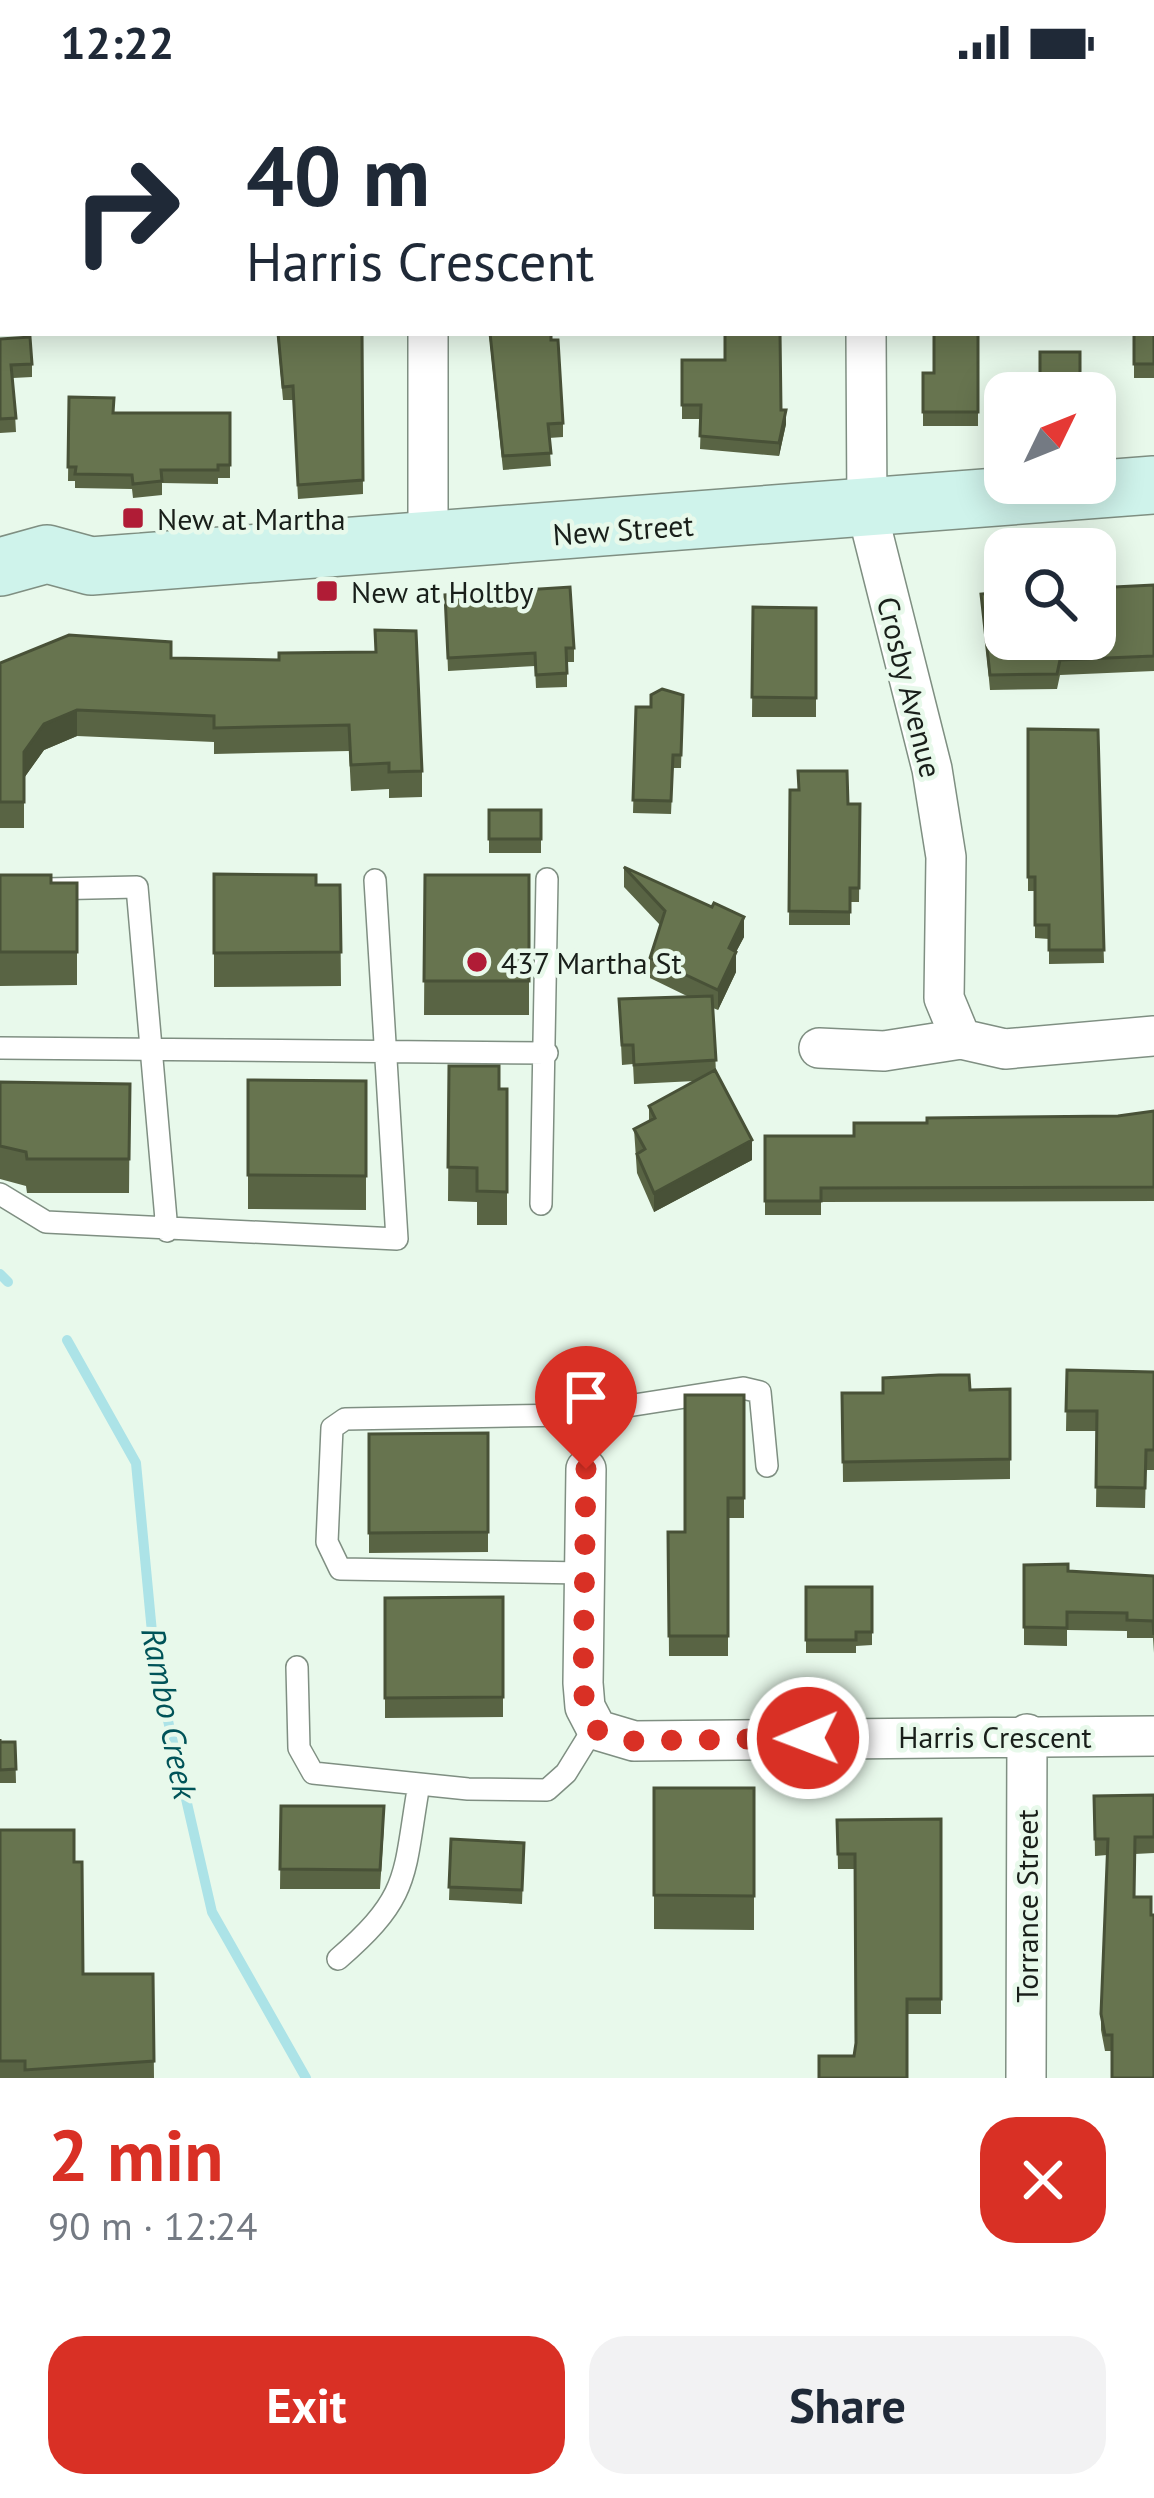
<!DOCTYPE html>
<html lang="en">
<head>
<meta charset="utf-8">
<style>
  body { margin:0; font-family:"PT Sans",sans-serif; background:#f2f2f3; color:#1f2937; height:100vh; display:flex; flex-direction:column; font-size:45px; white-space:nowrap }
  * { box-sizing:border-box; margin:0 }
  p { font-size:39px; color:#747a83 }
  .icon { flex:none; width:66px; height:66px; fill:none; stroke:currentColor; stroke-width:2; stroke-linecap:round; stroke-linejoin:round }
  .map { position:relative; height:1994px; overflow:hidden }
  .side { display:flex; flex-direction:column; background:#fff; flex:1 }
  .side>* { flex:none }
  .hud { position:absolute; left:0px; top:0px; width:1155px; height:252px; box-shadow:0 6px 30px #0003; background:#fff; color:#1f2937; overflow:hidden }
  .needle { width:78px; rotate:47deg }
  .tools { position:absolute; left:984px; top:288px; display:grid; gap:24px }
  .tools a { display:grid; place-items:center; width:132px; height:132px; border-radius:24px; background:#fff; box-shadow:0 6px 30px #0003; font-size:60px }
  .pin { position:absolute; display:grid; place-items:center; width:102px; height:102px; color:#fff; margin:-123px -51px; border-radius:50% 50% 50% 0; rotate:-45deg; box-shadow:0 0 12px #0007 }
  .pin .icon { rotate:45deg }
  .me { position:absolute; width:132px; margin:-66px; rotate:269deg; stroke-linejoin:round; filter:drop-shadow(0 0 9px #0008) }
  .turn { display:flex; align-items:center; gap:42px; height:252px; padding:0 48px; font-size:54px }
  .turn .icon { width:156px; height:156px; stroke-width:2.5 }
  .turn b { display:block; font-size:84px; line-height:102px }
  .round { display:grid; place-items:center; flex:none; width:126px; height:126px; border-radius:36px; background:#f2f2f3 }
  .overview { display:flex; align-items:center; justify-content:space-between; height:204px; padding:0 48px }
  h1 { font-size:72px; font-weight:700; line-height:90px; color:#d93025 }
  .cta { display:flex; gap:24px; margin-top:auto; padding:24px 48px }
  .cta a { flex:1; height:138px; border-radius:36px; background:#d93025; color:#fff; font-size:48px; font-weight:700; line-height:138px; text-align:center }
  .cta a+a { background:#f2f2f3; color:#1f2937 }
  .status { display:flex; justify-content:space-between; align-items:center; height:84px; padding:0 60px; background:#fff; direction:ltr }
  .status svg { height:33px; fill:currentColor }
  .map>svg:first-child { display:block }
</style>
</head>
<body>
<div class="status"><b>12:22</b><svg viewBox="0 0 49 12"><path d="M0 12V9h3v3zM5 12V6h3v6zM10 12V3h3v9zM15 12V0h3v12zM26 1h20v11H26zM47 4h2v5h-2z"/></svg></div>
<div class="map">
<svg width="1154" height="1994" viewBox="0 0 1154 1994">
  <rect width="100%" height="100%" fill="#e8f9eb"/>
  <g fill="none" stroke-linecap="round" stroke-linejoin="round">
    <path stroke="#ace3e7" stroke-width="10" d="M0 1190 8 1198
      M67 1256 136 1379 155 1580 212 1828 306 1994"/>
    <g stroke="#7f8f82" stroke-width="24">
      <path id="lane" d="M0 806 137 803 167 1147
        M0 964 547 969
        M0 1110 46 1138 397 1155 375 796
        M541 1120 547 795
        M584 1489 340 1485 327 1458 332 1344 345 1335 570 1331 743 1304 760 1308 767 1382
        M297 1583 299 1664 313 1689 468 1705 547 1706 566 1689 595 1642
        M338 1875C412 1811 403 1792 419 1700"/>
    </g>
    <g stroke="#7f8f82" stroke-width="42">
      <path id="street" d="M427 0V3
        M865 0V3
        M428 249V458
        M866 249 867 427 932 685 946 773 944 914 961 955
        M819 964 884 967 961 955 1005 965 1154 952
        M586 1385 583 1599 585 1623 597 1646 634 1657 1154 1652
        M1026 1994 1027 1650"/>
    </g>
    <g stroke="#7f8f82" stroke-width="60">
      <path id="secondary" d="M0 483 47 470 91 482 1154 401"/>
    </g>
    <use href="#lane" stroke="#fff" stroke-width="21"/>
    <use href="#street" stroke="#fff" stroke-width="39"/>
    <use href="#secondary" stroke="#cff3eb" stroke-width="57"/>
  </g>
  <path fill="#596444" d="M1154 246V294H1134V249Z
    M277 249H362L363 410 298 415 293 316H283Z
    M489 249H551L563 339V353L549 354 551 382 503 386Z
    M926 249H978V342H923V289H934V249Z
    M0 255 32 280V293L13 294 16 348 0 349Z
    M1040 268H1080V309H1040Z
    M682 276H725L781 326 786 340 779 372 700 365 701 335H682Z
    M69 313 114 329H230V394H218V400L162 399V411L133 414 132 405 75 404V397H68Z
    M1154 501V587L1060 591 1057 605 990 606 981 510Z
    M445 511 574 564V578H567V603L536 604 535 582 448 587Z
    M753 523 816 524V633H752Z
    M375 546 422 687V713L389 714V705L351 707 349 667 214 670V658L77 652 44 666 24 694V744H0V579L171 574 279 576 375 568Z
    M683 611 681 684H673L671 730 633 729 636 623H651Z
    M1028 645 1098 646 1104 879 1049 880V855L1035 854V807H1028Z
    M790 706 848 720H860L859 818H850V841H789Z
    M489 726H541V769H489Z
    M624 783 744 853 736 868V888L718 926 713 924 716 989 752 1076 654 1128 637 1089 634 1045 649 1038V1022L695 997 634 1000 633 980 622 981 619 915 689 913 650 894V874L661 842 624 803Z
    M214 790 316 801H340L341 902 214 903Z
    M0 791 51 799H77V901L0 902Z
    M425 791H529V931H424Z
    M449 982 499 1005H507V1141H477V1118L448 1117Z
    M248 996 366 997V1126L248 1125Z
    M0 998 130 1000 129 1109H27L26 1102 0 1095Z
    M1154 1027V1117L821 1118V1131H765V1052H854L927 1039 1118 1032Z
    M1067 1286 1154 1288V1386H1146L1145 1424 1096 1423 1097 1347H1066Z
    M1010 1305V1395L843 1398 842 1309Z
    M744 1311V1434H728V1572H669L668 1448H685Z
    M488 1349V1468L369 1469V1350Z
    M1024 1481 1068 1487 1154 1492V1569L1153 1554H1127V1547L1067 1546V1562L1024 1561Z
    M806 1503H872V1561L856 1562V1569H806Z
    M503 1513V1633L385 1634V1514Z
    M0 1655V1658H15L16 1699H0Z
    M654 1704H754V1846L654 1845Z
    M1154 1711V1769L1135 1770 1112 1967H1105L1101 1946V1930L1107 1771 1095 1772 1094 1712Z
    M281 1722 384 1742 380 1805H280Z
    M941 1735V1930H907L856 1960 855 1785H838L837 1736Z
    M0 1746 74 1778 83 1890H153L154 1994H0Z
    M451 1755 524 1759 522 1820 449 1816Z"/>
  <path fill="#485137" d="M786 326V340L779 372V359Z
    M77 626V652L44 666 24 694V668L44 640Z
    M744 833V853L736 868V888L718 926V906L729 864Z
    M752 1056V1076L654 1128V1109Z"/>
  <path fill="#67744f" stroke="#485137" stroke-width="3" d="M0 0H8V3H3V27H0Z
    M203 0H252V3H193H203Z
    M489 0H542V3H489Z
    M738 0H780V3H738Z
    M3 165V193H0V166Z
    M1154 246V280H1134V249H1152V247Z
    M278 249H362L363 396 298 401 293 302 283 303Z
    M490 249H551V256H558L563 339 548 340 551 369 503 372Z
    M725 249H780L781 326H786L779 359 700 352 701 321H682V276H725Z
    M934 249H978V328H923V289H934Z
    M30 253 32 280 11 281 16 334 0 335V255Z
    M1040 268H1080V302L1040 303Z
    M69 313 114 314 113 329H230V381H218V386H161L162 397 133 400 132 391 75 390 76 383H68Z
    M1154 501V572L1060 576 1057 590 990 591 981 510 1005 508V555H1095V504Z
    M570 503 574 564H566L567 589 536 591 535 569 448 574 445 511Z
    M753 523 816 524V614L752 613Z
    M375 546 416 547 422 687 389 688V679L351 681 349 641 214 644V632L77 626 44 640 24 668V718H0V579L69 551 171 558V574L279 576V569L376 568Z
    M662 605 683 611 681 671H673L671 717 633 716 636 623H651V611Z
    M1028 645 1098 646 1104 866H1049V841H1035V793H1028Z
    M798 687H847L848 720H860L859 804H850V828L789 827 790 706H799Z
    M489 726H541V755H489Z
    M624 783 712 823 714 819 744 833 729 864 736 868 718 906 650 874 665 827Z
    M214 790 316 791V801H340L341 868 214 869Z
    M0 791H51V799H77V868H0Z
    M425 791H529V897H424Z
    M712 912 716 976 634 981 633 961H622L619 915Z
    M449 982H499V1005H507V1108L477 1107V1084L448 1083Z
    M715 986 752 1056 654 1109 637 1070 645 1065 634 1045 655 1034 649 1022Z
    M248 996 366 997V1092L248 1091Z
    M0 998 130 1000 129 1075H27L26 1068 0 1062Z
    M1154 1027V1103L821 1104V1117H765V1052H854V1039H927V1034L1118 1032Z
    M1067 1286 1154 1288V1366H1146L1145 1404 1096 1403 1097 1327H1066Z
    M939 1291H969L970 1306 1010 1305V1375L843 1378 842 1309H883V1294Z
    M685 1311H744V1414H728V1552H669L668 1448H685Z
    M488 1349V1448L369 1449V1350Z
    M1068 1480V1487L1154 1492V1551L1153 1537 1127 1536V1529L1067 1528V1544L1024 1543V1481Z
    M806 1503H872V1548H856V1556H806Z
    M503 1513V1613L385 1614V1514Z
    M0 1655V1658H15L16 1685 0 1686Z
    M654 1704H754V1812L654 1811Z
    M1154 1711V1753H1135L1134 1813H1151V1831H1154V1994H1112V1951H1105L1101 1930 1108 1755H1095L1094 1712Z
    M281 1722H384L380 1786 280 1785Z
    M941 1735V1915H907V1994H819V1972H854L856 1959 855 1770H838L837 1736Z
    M0 1746H74V1778H82L83 1890H153L154 1977 25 1986V1977H0Z
    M451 1755 524 1759 522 1806 449 1803Z"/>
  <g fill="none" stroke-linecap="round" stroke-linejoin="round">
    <path stroke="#d93025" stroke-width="21" stroke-dasharray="0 37.8" d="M586 1385 583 1599 585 1623 597 1646 634 1657 808 1654"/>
  </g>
  <g fill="#b01c36" stroke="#e8f9eb" stroke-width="4.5">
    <rect x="121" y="422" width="24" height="24" rx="6"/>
    <rect x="315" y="495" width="24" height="24" rx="6"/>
    <circle cx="477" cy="878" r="12"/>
  </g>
  <g text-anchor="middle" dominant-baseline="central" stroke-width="9" stroke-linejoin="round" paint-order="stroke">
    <g font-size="30" fill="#191f1a" stroke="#e8f9eb" text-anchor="start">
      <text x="157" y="434">New at Martha</text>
      <text x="351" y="507">New at Holtby</text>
      <text x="501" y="878">437 Martha St</text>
    </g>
    <g font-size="30" fill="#191f1a" stroke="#e8f9eb">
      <text transform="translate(623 445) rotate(-4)">New Street</text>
      <text transform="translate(910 603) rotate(76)">Crosby Avenue</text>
      <text x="995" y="1652">Harris Crescent</text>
      <text transform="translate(1026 1822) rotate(-90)">Torrance Street</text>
    </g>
    <g font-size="33" font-style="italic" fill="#005358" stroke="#e8f9eb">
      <text transform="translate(170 1629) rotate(79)">Rambo Creek</text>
    </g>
  </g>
</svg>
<div class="tools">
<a><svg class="needle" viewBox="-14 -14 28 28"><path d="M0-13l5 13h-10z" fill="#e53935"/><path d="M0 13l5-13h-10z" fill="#747a83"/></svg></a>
<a><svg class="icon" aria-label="search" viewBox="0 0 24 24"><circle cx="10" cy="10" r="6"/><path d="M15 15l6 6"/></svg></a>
</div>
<div class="pin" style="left:586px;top:1385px;background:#d93025"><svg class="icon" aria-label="arrive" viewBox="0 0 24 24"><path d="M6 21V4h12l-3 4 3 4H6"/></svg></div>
<svg class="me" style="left:808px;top:1654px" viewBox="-20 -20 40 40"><circle r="17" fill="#d93025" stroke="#fff" stroke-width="3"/><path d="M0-11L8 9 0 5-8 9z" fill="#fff"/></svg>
<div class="hud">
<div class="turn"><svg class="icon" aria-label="right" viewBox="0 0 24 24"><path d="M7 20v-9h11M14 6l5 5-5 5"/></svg><div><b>40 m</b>Harris Crescent</div></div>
</div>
</div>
<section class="side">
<div class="overview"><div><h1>2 min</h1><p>90 m · 12:24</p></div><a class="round" style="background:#d93025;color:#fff"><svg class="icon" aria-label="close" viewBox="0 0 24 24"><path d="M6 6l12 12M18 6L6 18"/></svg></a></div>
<div class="cta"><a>Exit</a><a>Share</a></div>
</section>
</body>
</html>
